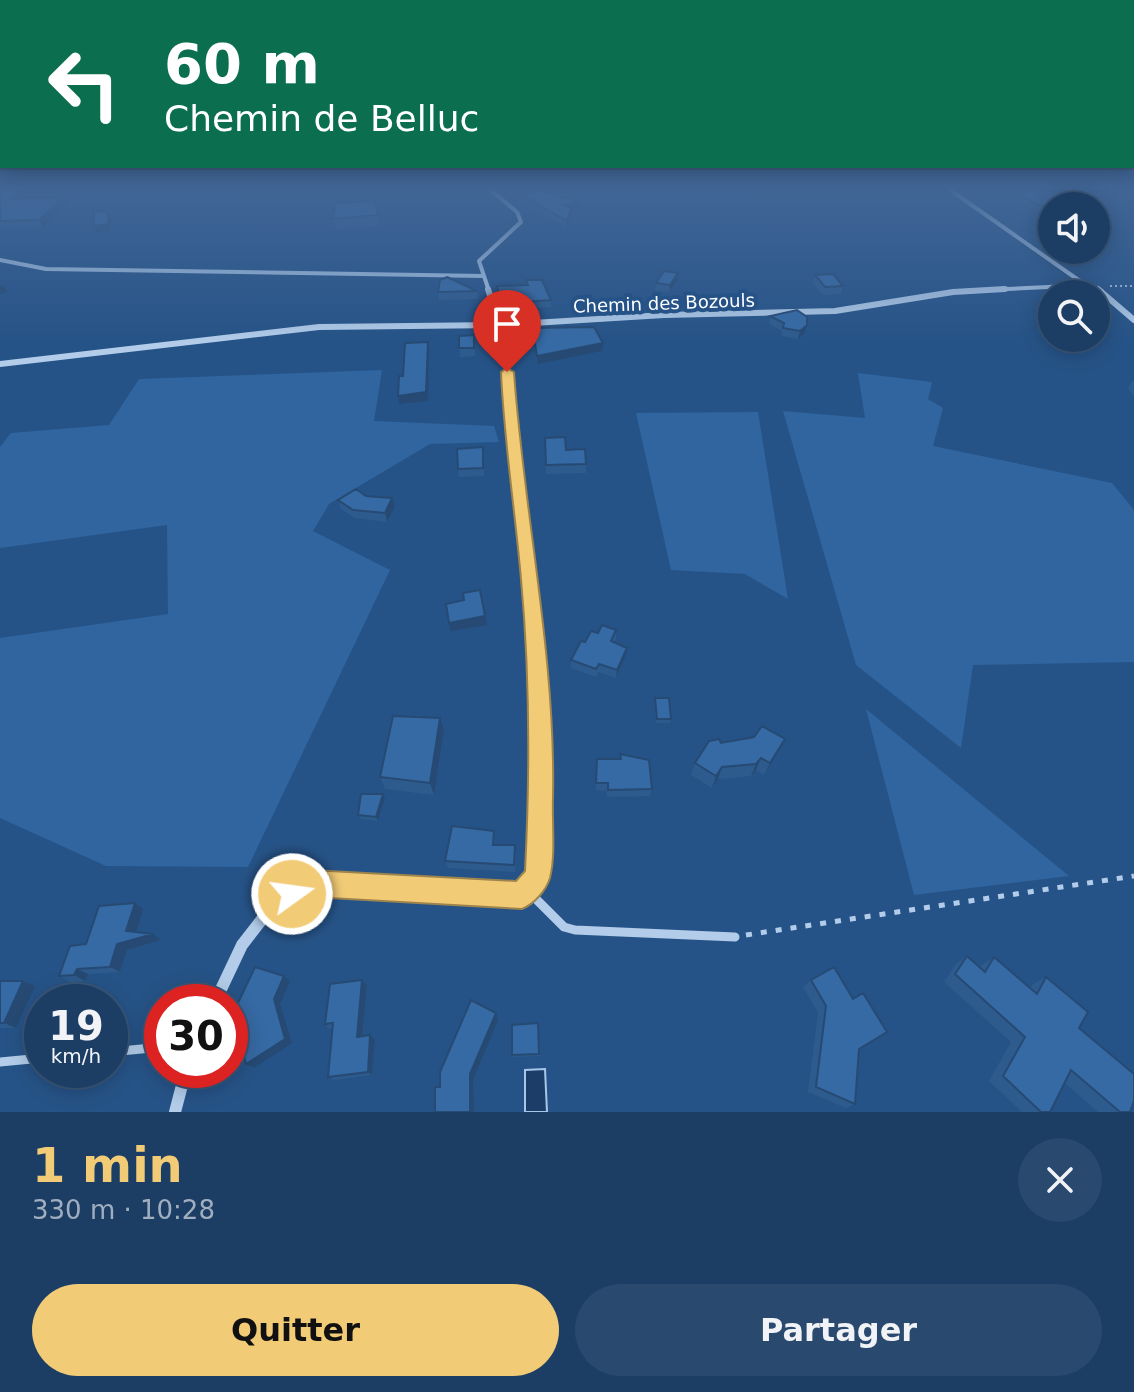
<!DOCTYPE html>
<html lang="fr">
<head>
<meta charset="utf-8">
<style>
  body { margin:0; font-family:"DejaVu Sans",sans-serif; background:#29496e; color:#f1f3f6; height:100vh; display:flex; flex-direction:column; font-size:30px; white-space:nowrap }
  * { box-sizing:border-box; margin:0 }
  p { font-size:26px; color:#a0aebf }
  .icon { flex:none; width:44px; height:44px; fill:none; stroke:currentColor; stroke-width:2; stroke-linecap:round; stroke-linejoin:round }
  .map { position:relative; height:1112px; overflow:hidden }
  .sheet { display:flex; flex-direction:column; background:#1c3e65; flex:1 }
  .sheet>* { flex:none }
  .top-card { position:absolute; left:0px; top:0px; width:1134px; height:168px; box-shadow:0 4px 20px #0003,0 0 0 2px #3a5779; background:#0b6e4f; color:#fff; overflow:hidden }
  .controls { position:absolute; left:1038px; top:192px; display:grid; gap:16px }
  .controls a { display:grid; place-items:center; width:72px; height:72px; border-radius:50%; background:#1c3e65; box-shadow:0 4px 20px #0003,0 0 0 2px #3a5779; font-size:40px }
  .speed { position:absolute; left:24px; top:984px; display:flex; gap:16px; font-size:40px; font-weight:700; text-align:center }
  .speed>* { display:grid; place-content:center; width:104px; height:104px; border-radius:50%; background:#1c3e65; box-shadow:0 4px 20px #0003,0 0 0 2px #3a5779; line-height:1 }
  .speed small { font-size:20px; font-weight:400 }
  .speed .limit { border:12px solid #d22; background:#fff; color:#111 }
  .pin { position:absolute; display:grid; place-items:center; width:68px; height:68px; color:#fff; margin:-82px -34px; border-radius:50% 50% 50% 0; rotate:-45deg; box-shadow:0 0 8px #0007 }
  .pin .icon { rotate:45deg }
  .me { position:absolute; width:88px; margin:-44px; rotate:76deg; stroke-linejoin:round; filter:drop-shadow(0 0 6px #0008) }
  .turn { display:flex; align-items:center; gap:28px; height:168px; padding:0 32px; font-size:36px }
  .turn .icon { width:104px; height:104px; stroke-width:2.5 }
  .turn b { display:block; font-size:56px; line-height:68px }
  .round { display:grid; place-items:center; flex:none; width:84px; height:84px; border-radius:42px; background:#29496e }
  .headline { display:flex; align-items:center; justify-content:space-between; height:136px; padding:0 32px }
  h1 { font-size:48px; font-weight:700; line-height:60px; color:#f2cb76 }
  .cta { display:flex; gap:16px; margin-top:auto; padding:16px 32px }
  .cta a { flex:1; height:92px; border-radius:48px; background:#f2cb76; color:#111; font-size:32px; font-weight:700; line-height:92px; text-align:center }
  .cta a+a { background:#29496e; color:#f1f3f6 }
  .map>svg:first-child { display:block }
</style>
</head>
<body>
<div class="map">
<svg width="1134" height="1112" viewBox="0 0 1134 1112">
  <rect width="100%" height="100%" fill="#265387"/>
  <path fill="#30659f" d="M382 370 374 421 494 426 499 442 430 444 329 504 313 531 390 570 248 867 106 866 0 818V638L168 614 167 525 0 548V447L11 433 109 425 139 379Z
    M858 373 932 382 928 399 943 408 933 446 1112 483 1134 510V662L973 665 961 748 856 665 783 411 865 418Z
    M758 412 788 599 745 574 671 570 636 413Z
    M866 709 1069 876 914 895Z"/>
  <path fill="#1b3d68" stroke="#a6c7e9" stroke-width="2" d="M545 1069 547 1112H525V1070Z"/>
  <g fill="none" stroke-linecap="round" stroke-linejoin="round">
    <path stroke="#b2cce9" stroke-width="2" stroke-dasharray="2 3" stroke-linecap="butt" d="M1110 286H1134"/>
    <path stroke="#b2cce9" stroke-width="5" stroke-dasharray="6 9" stroke-linecap="butt" d="M746 935 1134 876"/>
    <path stroke="#b2cce9" stroke-width="9" d="M528 891 564 927 575 930 735 937
      M110 1052 162 1047
      M0 1062 42 1058"/>
    <path stroke="#b2cce9" stroke-width="4" d="M487 187 517 212 521 222 479 261 489 291
      M946 187 1077 279 1102 291
      M0 260 46 269 484 276
      M965 291 1090 285"/>
    <path stroke="#b2cce9" stroke-width="6" d="M488 289 506 345 510 425
      M1098 289 1134 320
      M0 364 319 327 499 325 664 315 835 311 953 292 1005 289"/>
    <path stroke="#b2cce9" stroke-width="7" d="M510 423 532 599"/>
    <path stroke="#b2cce9" stroke-width="10" d="M532 597 543 739 540 823"/>
    <path stroke="#b2cce9" stroke-width="12" d="M215 1002 242 945 273 905 310 883 522 895 538 876 540 821
      M175 1112 186 1070"/>
    <path fill="#dce8f7" fill-rule="evenodd" d="M0 187H10L0 190Z"/>
  </g>
  <path fill="#2e5b8d" d="M517 187H541L548 193 581 202V209L571 211 567 228 525 203 526 195Z
    M1003 187H1043L1071 204 1070 206H1052V211H1034L1002 190Z
    M26 191 20 199 67 204 43 227 0 228V193Z
    M375 201 380 226 336 230 333 219Z
    M678 273 677 281 669 292 655 290 656 283Z
    M815 275 843 286 841 294 823 295 813 283Z
    M526 280 551 300V307L528 309V317L504 319 497 286 526 285Z
    M477 291 478 299 439 300 438 292Z
    M770 316 805 333 798 339 781 336 782 331 769 324Z
    M532 328 602 351 538 364 532 336Z
    M475 343V356L460 357 459 348Z
    M1132 381H1134V397L1128 388Z
    M545 438 586 464V473L546 474Z
    M483 447 484 476 459 477 458 469Z
    M366 496 395 507 387 522 355 518 341 509 338 500Z
    M616 630V638L614 642 627 648 626 655 616 678 599 672 596 677 571 668V660L585 642 598 633Z
    M655 698 671 719 670 723H656Z
    M444 730 434 795 385 789 380 777Z
    M721 743 779 751 764 775 756 770 751 776 718 779 712 788 691 775 695 763Z
    M620 754 652 789 650 796 607 797V791L596 790 597 759H620Z
    M385 798 378 821 360 819 358 815Z
    M494 831 495 845H515L516 853 515 872 448 868 445 861Z
    M143 909 136 932 153 934 161 940 127 950 120 972 88 974 85 981 70 982 59 976 86 944Z
    M967 956 980 967 982 965 994 957 1030 988 1033 984 1046 977 1079 1028 1130 1112H1098L1065 1083 1050 1112H1022L989 1081 1011 1042 944 982 956 964Z
    M362 980 367 985 363 1036 370 1035 375 1040 372 1075 334 1080 328 1077 333 1028 330 1029 325 1024Z
    M811 980 853 999 859 1049 855 1104 846 1108 808 1092 818 1013 803 987Z
    M0 981H23L35 986 16 1028H0Z
    M538 1023 540 1056 512 1057V1055Z"/>
  <path fill="#264a73" d="M21 187H24L26 191 15 206 11 199Z
    M64 197 67 204 43 227 39 220Z
    M581 202V209L571 211 567 228 565 205Z
    M108 212 111 217 110 230 96 232 94 226Z
    M678 273 677 281 669 292 670 285Z
    M3 285 8 292 0 294V286Z
    M807 325 805 333 798 339 800 331Z
    M428 342 429 350 428 401 399 404 398 396Z
    M603 343 602 351 538 364 537 356Z
    M392 498 395 507 387 522 385 513Z
    M485 616 487 625 451 631 449 623Z
    M627 648 626 655 616 678 617 670Z
    M440 718 444 730 434 795 430 783Z
    M785 739 779 751 764 775 770 763Z
    M761 758 756 770 751 776 756 764Z
    M722 767 718 779 712 788 716 776Z
    M383 794 385 798 378 821 376 817Z
    M135 903 143 909 135 937 126 931Z
    M153 934 161 940 127 950 120 972 110 967 117 944Z
    M77 969 88 974 85 981 74 975Z
    M284 976 290 981 280 1004 292 1043 254 1068 246 1064Z
    M362 980 367 985 362 1041 357 1037Z
    M23 981 35 986 16 1028 4 1023Z
    M496 1013 498 1020 473 1080 474 1112H470V1074Z
    M370 1035 375 1040 372 1075 368 1072Z"/>
  <path fill="#366aa4" stroke="#264a73" stroke-width="2" d="M5 187H21L11 199 64 197 39 220 0 221V193Z
    M524 187H541L548 193 581 202 565 205 571 208 567 221 525 197 528 191Z
    M1009 187H1043L1071 204 1037 205Z
    M375 201 378 215 333 219 336 203Z
    M94 211 108 212V224L94 226Z
    M664 271 678 273 670 285 656 283Z
    M833 274 843 286 825 287 815 275Z
    M447 277 477 291 438 292 440 280Z
    M526 280H542L551 300 526 302 528 310 504 312 497 286 528 285Z
    M797 310 807 317V325L800 331 783 328 784 323 770 316Z
    M594 327 603 343 537 356 532 328Z
    M474 335V348H459V336Z
    M428 342 426 392 398 396 399 376H403L405 343Z
    M565 437 566 450 585 449 586 464 546 465 545 438Z
    M483 447V468L458 469 457 449Z
    M356 489 366 496 392 498 385 513 353 510 338 500Z
    M480 590 485 616 449 623 446 604 464 600 463 593Z
    M602 625 616 630 611 641 627 648 617 670 599 664 596 669 571 660 581 641 585 642 591 631 598 633Z
    M655 698H669L671 719H657Z
    M393 716 440 718 430 783 380 777Z
    M762 726 785 739 770 763 761 758 756 764 722 767 716 776 695 763 709 741 719 739 721 743 754 737Z
    M620 754 649 760 652 789 608 790V783H596L597 759H621Z
    M361 794H383L376 817 358 815Z
    M452 826 494 831 493 845H515L514 865 445 861Z
    M135 903 126 931 153 934 117 944 110 967 77 969 74 975 59 976 70 946 86 944 99 906Z
    M967 956 985 972 994 957 1037 994 1046 977 1088 1012 1079 1028 1134 1074V1101L1130 1112H1120L1071 1070 1050 1112H1041L1003 1076 1025 1037 955 974Z
    M255 967 284 976 274 999 285 1039 246 1064 242 1047 247 1044 237 1005Z
    M834 967 853 999 863 993 887 1032 859 1049 855 1104 816 1087 826 1006 811 980Z
    M362 980 357 1037 370 1035 368 1072 328 1077 333 1023 325 1024 330 984Z
    M0 981H23L4 1023H0Z
    M471 1000 496 1013 470 1074V1112H435V1087H440V1072Z
    M538 1023 539 1054 512 1055V1025Z"/>
  <linearGradient id="sky" x2="0" y2="1"><stop stop-color="#152e4a"/><stop offset="0.55" stop-color="#416696"/><stop offset="1" stop-color="#416696" stop-opacity="0"/></linearGradient>
  <rect width="1134" height="342" fill="url(#sky)"/>
  <path fill="#f2cb76" stroke="#9d844d" stroke-width="2" d="M507 368 514 372C524 515 556 655 553 798 552 823 556 854 550 878 546 891 534 904 522 909L313 897 292 907 283 903 279 894 283 885 310 870 516 881 525 871C530 773 530 677 521 579 515 510 504 442 501 372Z"/>
  <g text-anchor="middle" dominant-baseline="central" stroke-width="8" stroke-linejoin="round" paint-order="stroke">
    <g font-size="18" fill="#fff" stroke="#265387">
      <text transform="translate(664 303) rotate(-2)">Chemin des Bozouls</text>
    </g>
  </g>
</svg>
<div class="controls">
<a><svg class="icon" aria-label="sound" viewBox="0 0 24 24"><path d="M4 9h4l5-4v14l-5-4H4zM17 9q2 3 0 6"/></svg></a>
<a><svg class="icon" aria-label="search" viewBox="0 0 24 24"><circle cx="10" cy="10" r="6"/><path d="M15 15l6 6"/></svg></a>
</div>
<div class="speed"><div>19<small>km/h</small></div><div class="limit">30</div></div>
<div class="pin" style="left:507px;top:372px;background:#d93025"><svg class="icon" aria-label="arrive" viewBox="0 0 24 24"><path d="M6 21V4h12l-3 4 3 4H6"/></svg></div>
<svg class="me" style="left:292px;top:894px" viewBox="-20 -20 40 40"><circle r="17" fill="#f2cb76" stroke="#fff" stroke-width="3"/><path d="M0-11L8 9 0 5-8 9z" fill="#fff"/></svg>
<div class="top-card">
<div class="turn"><svg class="icon" aria-label="left" viewBox="0 0 24 24"><path d="M17 20v-9H6M10 6l-5 5 5 5"/></svg><div><b>60 m</b>Chemin de Belluc</div></div>
</div>
</div>
<section class="sheet">
<div class="headline"><div><h1>1 min</h1><p>330 m · 10:28</p></div><a class="round"><svg class="icon" aria-label="close" viewBox="0 0 24 24"><path d="M6 6l12 12M18 6L6 18"/></svg></a></div>
<div class="cta"><a>Quitter</a><a>Partager</a></div>
</section>
</body>
</html>
